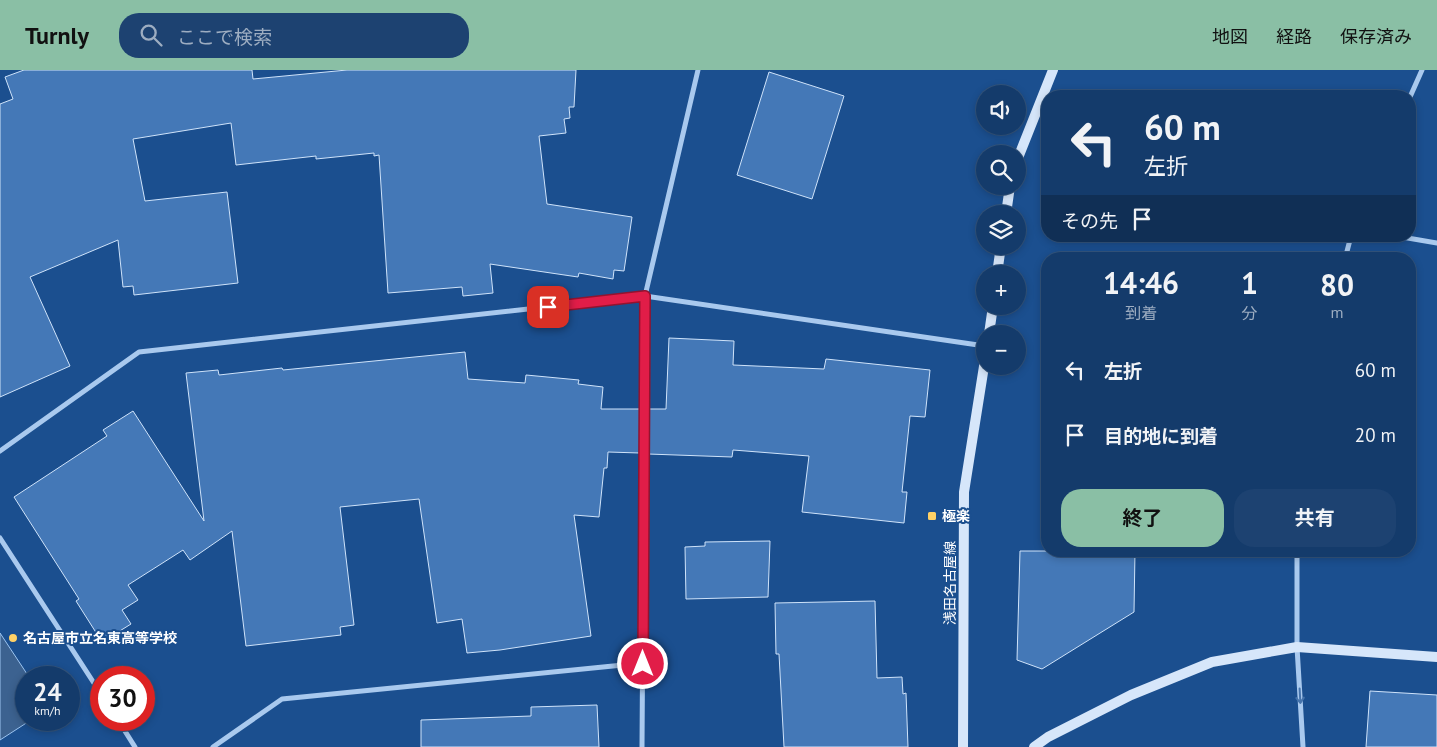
<!DOCTYPE html>
<html lang="ja">
<head>
<meta charset="utf-8">
<style>
  body { margin:0; font-family:"PT Sans","Noto Sans JP",sans-serif; background:#1d4271; color:#f1f3f6; height:100vh; display:flex; flex-direction:column; font-size:19px; white-space:nowrap }
  * { box-sizing:border-box; margin:0 }
  p { font-size:16px; color:#9dadc1 }
  .icon { flex:none; width:28px; height:28px; fill:none; stroke:currentColor; stroke-width:2; stroke-linecap:round; stroke-linejoin:round }
  .map { position:relative; flex:1; overflow:hidden }
  .panel { position:absolute; left:1041px; top:182px; width:375px; height:305px; display:flex; flex-direction:column; background:#143b6b; border-radius:20px; box-shadow:0 2px 8px #0003,0 0 0 1px #33557e }
  .panel>* { flex:none }
  .hud { position:absolute; left:1041px; top:20px; width:375px; height:152px; border-radius:20px; box-shadow:0 2px 8px #0003,0 0 0 1px #33557e; background:#143b6b; color:#f1f3f6; overflow:hidden }
  .buttons { position:absolute; left:976px; top:15px; display:grid; gap:10px }
  .buttons a { display:grid; place-items:center; width:50px; height:50px; border-radius:50%; background:#143b6b; box-shadow:0 2px 8px #0003,0 0 0 1px #33557e; font-size:25px }
  .speed { position:absolute; left:15px; top:596px; display:flex; gap:10px; font-size:25px; font-weight:700; text-align:center }
  .speed>* { display:grid; place-content:center; width:65px; height:65px; border-radius:50%; background:#143b6b; box-shadow:0 2px 8px #0003,0 0 0 1px #33557e; line-height:1 }
  .speed small { font-size:12px; font-weight:400 }
  .speed .limit { border:8px solid #d22; background:#fff; color:#111 }
  .pin { position:absolute; display:grid; place-items:center; width:42px; height:42px; color:#fff; margin:-21px; border-radius:10px; box-shadow:0 2px 8px #0006 }
  .me { position:absolute; width:55px; margin:-28px; rotate:0deg; stroke-linejoin:round; filter:drop-shadow(0 0 4px #0008) }
  .turn { display:flex; align-items:center; gap:18px; height:105px; padding:0 20px; font-size:22px }
  .turn .icon { width:65px; height:65px; stroke-width:2.5 }
  .turn b { display:block; font-size:35px; line-height:42px }
  .then { display:flex; align-items:center; height:48px; padding:0 20px; background:#0003; gap:10px; font-size:19px }
  .eta { display:flex; justify-content:space-evenly; align-items:center; height:85px; text-align:center }
  .eta b { font-size:30px; font-weight:700; line-height:35px }
  .primary-button { display:flex; gap:10px; margin-top:auto; padding:10px 20px }
  .primary-button a { flex:1; height:58px; border-radius:20px; background:#8abfa5; color:#111; font-size:20px; font-weight:700; line-height:58px; text-align:center }
  .primary-button a+a { background:#1d4271; color:#f1f3f6 }
  ul { padding:0; list-style:none }
  li { display:flex; align-items:center; gap:15px; height:65px; padding:0 20px }
  li div { flex:1 }
  li b { display:block; font-size:19px }
  li em { font-style:normal }
  header { display:flex; align-items:center; gap:30px; box-sizing:border-box; height:70px; padding:0 25px; background:#8abfa5; color:#111 }
  header strong { font-size:24px }
  nav { display:flex; gap:28px; margin-inline-start:auto; font-size:18px }
  .search { width:350px; height:45px; background:#1d4271; display:flex; align-items:center; gap:12px; box-sizing:border-box; padding:0 18px; border-radius:20px; color:#9dadc1; font-size:19px }
  .map>svg:first-child { display:block }
</style>
</head>
<body>
<header>
<strong>Turnly</strong>
<div class="search"><svg class="icon" aria-label="search" viewBox="0 0 24 24"><circle cx="10" cy="10" r="6"/><path d="M15 15l6 6"/></svg>ここで検索</div>
<nav><a>地図</a><a>経路</a><a>保存済み</a></nav>
</header>
<div class="map">
<svg width="1437" height="677" viewBox="0 0 1437 677">
  <rect width="100%" height="100%" fill="#1b4f8f"/>
  <path fill="#3c6290" stroke="#9cc4f0" d="M0 563 29 607 26 608V650H31L0 670Z"/>
  <path fill="#4478b7" stroke="#cfe3fa" d="M24 0H252L253 9 347 0H576L574 37H569L570 48 564 49 566 63 539 66 547 134 632 147 624 201 614 200 613 209 579 203 578 207 490 194 493 223 463 226 462 217 388 223 379 85 374 86V83L316 89V86L236 95 231 53 133 69 145 131 227 122 238 213 134 225 133 216 123 217 118 170 30 207 70 296 0 327V34L13 29 5 7Z
    M769 2 844 26 812 129 737 105Z
    M669 268 734 271 733 295 824 299 826 289 930 300 925 347 910 346 902 422H907L904 453 802 442 809 386 733 380 732 387 648 384 649 339H666Z
    M465 282 468 309 525 313 526 305 579 310 578 314 603 317 601 339H640V383L608 382 607 398H604L599 447 574 445 591 566 500 580 467 583 462 549 437 553 419 429 340 437 354 555 340 557 341 565 246 576 232 461 190 490 183 480 128 515 138 530 122 540 131 554 102 572 76 531 79 529 14 427 107 366 103 360 133 341 204 451 186 303 218 300 219 305 282 298 283 300Z
    M770 471 768 527 686 529 685 477 705 476V472Z
    M1020 481H1135L1134 542 1042 599 1017 590Z
    M875 531 877 608 902 607 903 624 906 623 908 677H784L779 584H776L775 533Z
    M1370 621 1437 625V677H1366Z
    M597 635 599 677H421V650L531 646V637Z"/>
  <g fill="none" stroke-linecap="round" stroke-linejoin="round">
    <path stroke="#a9c9ee" stroke-width="5" d="M1410 27 1422 0
      M1396 166 1437 173
      M1345 189 1351 166
      M0 381 139 282 645 226 985 276
      M0 468 101 624
      M1297 481V577L1303 677
      M118 650 135 677
      M213 677 282 629 643 593
      M642 677 645 226 698 0"/>
    <path stroke="#d6e6fa" stroke-width="10" d="M1018 88 1053 0
      M1006 144 1010 116
      M997 204 1001 176
      M989 264 993 236
      M963 677 964 422 985 290
      M1034 677 1048 667 1131 625 1212 592 1297 577 1437 587"/>
  </g>
  <defs><path id="oneway-shaft" d="M-6 0H5M1.5-3L5.5 0L1.5 3" fill="none" stroke-width="1.6" stroke-linecap="round" stroke-linejoin="round" transform="scale(1.25)"/></defs>
  <use stroke="#4674ac" href="#oneway-shaft" transform="translate(1300 626) rotate(87)"/>
  <g fill="none" stroke-linecap="round" stroke-linejoin="round">
    <g stroke="#92132f" stroke-width="12">
      <path id="route" d="M548 237 645 226 643 594"/>
    </g>
    <use href="#route" stroke="#e11d48" stroke-width="9"/>
  </g>
  <g fill="#ffd166" stroke="#1b4f8f" stroke-width="2">
    <rect x="927" y="441" width="10" height="10" rx="2.5"/>
    <circle cx="13" cy="568" r="5"/>
  </g>
  <g text-anchor="middle" dominant-baseline="central" stroke-width="4" stroke-linejoin="round" paint-order="stroke">
    <g font-size="14" font-weight="bold" fill="#fff" stroke="#1b4f8f" text-anchor="start">
      <text x="942" y="446">極楽</text>
      <text x="23" y="568">名古屋市立名東高等学校</text>
    </g>
    <g font-size="14" fill="#fff" stroke="#1b4f8f">
      <text transform="translate(950 513) rotate(-90)">浅田名古屋線</text>
    </g>
  </g>
</svg>
<div class="buttons">
<a><svg class="icon" aria-label="sound" viewBox="0 0 24 24"><path d="M4 9h4l5-4v14l-5-4H4zM17 9q2 3 0 6"/></svg></a>
<a><svg class="icon" aria-label="search" viewBox="0 0 24 24"><circle cx="10" cy="10" r="6"/><path d="M15 15l6 6"/></svg></a>
<a><svg class="icon" aria-label="layers" viewBox="0 0 24 24"><path d="M12 4l9 5-9 5-9-5zM3 14l9 5 9-5"/></svg></a>
<a>+</a>
<a>−</a>
</div>
<div class="speed"><div>24<small>km/h</small></div><div class="limit">30</div></div>
<div class="pin" style="left:548px;top:237px;background:#d93025"><svg class="icon" aria-label="arrive" viewBox="0 0 24 24"><path d="M6 21V4h12l-3 4 3 4H6"/></svg></div>
<svg class="me" style="left:643px;top:594px" viewBox="-20 -20 40 40"><circle r="17" fill="#e11d48" stroke="#fff" stroke-width="3"/><path d="M0-11L8 9 0 5-8 9z" fill="#fff"/></svg>
<div class="hud">
<div class="turn"><svg class="icon" aria-label="left" viewBox="0 0 24 24"><path d="M17 20v-9H6M10 6l-5 5 5 5"/></svg><div><b>60 m</b>左折</div></div>
<div class="then">その先<svg class="icon" aria-label="arrive" viewBox="0 0 24 24"><path d="M6 21V4h12l-3 4 3 4H6"/></svg></div>
</div>
<section class="panel">
<div class="eta">
<div><b>14:46</b><p>到着</p></div>
<div><b>1</b><p>分</p></div>
<div><b>80</b><p>m</p></div>
</div>
<ul>
<li><svg class="icon" aria-label="left" viewBox="0 0 24 24"><path d="M17 20v-9H6M10 6l-5 5 5 5"/></svg><div><b>左折</b></div><em>60 m</em></li>
<li><svg class="icon" aria-label="arrive" viewBox="0 0 24 24"><path d="M6 21V4h12l-3 4 3 4H6"/></svg><div><b>目的地に到着</b></div><em>20 m</em></li>
</ul>
<div class="primary-button"><a>終了</a><a>共有</a></div>
</section>
</div>
</body>
</html>
